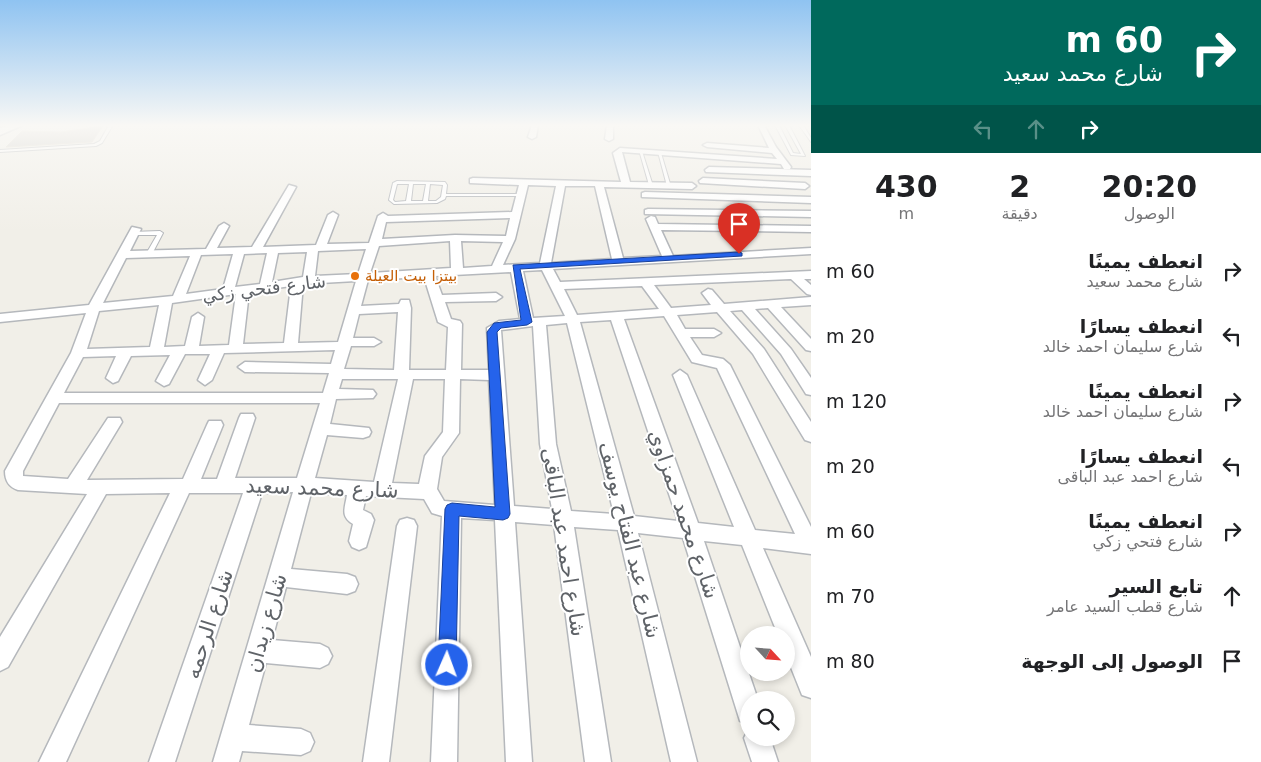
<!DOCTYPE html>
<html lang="ar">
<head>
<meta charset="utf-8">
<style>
  body { margin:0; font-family:"DejaVu Sans","Noto Sans Arabic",sans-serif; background:#f2f2f2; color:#202124; direction:rtl; height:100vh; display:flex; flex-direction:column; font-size:19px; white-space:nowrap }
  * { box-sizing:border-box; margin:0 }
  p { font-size:16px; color:#757577 }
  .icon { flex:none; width:28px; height:28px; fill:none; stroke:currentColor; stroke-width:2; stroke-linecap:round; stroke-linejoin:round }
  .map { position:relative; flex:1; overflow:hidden; direction:ltr }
  .panel { display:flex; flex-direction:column; background:#fff; width:450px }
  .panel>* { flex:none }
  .banner { background:#00695c; color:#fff; overflow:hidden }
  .needle { width:32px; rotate:116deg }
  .fabs { position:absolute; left:740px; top:626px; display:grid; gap:10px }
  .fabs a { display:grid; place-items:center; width:55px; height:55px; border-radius:50%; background:#fff; box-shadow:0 2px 8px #0003; font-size:25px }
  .pin { position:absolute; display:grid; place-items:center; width:42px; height:42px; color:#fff; margin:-51px -21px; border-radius:50% 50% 50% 0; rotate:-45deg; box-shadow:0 0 5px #0007 }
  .pin .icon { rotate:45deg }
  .me { position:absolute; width:55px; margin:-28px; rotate:2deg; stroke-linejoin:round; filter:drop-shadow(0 0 4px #0008) }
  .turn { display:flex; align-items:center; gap:18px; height:105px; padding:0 15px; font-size:22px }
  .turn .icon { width:65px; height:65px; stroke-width:2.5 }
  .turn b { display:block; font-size:35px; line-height:42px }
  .lanes { display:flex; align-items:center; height:48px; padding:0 15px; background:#0003; justify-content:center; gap:25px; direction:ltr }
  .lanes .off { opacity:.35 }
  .eta { display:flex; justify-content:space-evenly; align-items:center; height:85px; text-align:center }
  .eta b { font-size:30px; font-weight:700; line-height:35px }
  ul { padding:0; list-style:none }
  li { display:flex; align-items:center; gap:15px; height:65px; padding:0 15px }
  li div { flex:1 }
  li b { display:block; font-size:19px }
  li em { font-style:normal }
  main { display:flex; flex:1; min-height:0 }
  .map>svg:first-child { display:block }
</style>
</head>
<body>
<main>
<section class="panel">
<div class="banner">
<div class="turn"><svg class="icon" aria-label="right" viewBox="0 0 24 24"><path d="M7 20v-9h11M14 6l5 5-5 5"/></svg><div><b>60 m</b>شارع محمد سعيد</div></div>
<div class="lanes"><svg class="icon off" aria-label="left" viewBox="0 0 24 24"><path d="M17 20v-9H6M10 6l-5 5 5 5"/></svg><svg class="icon off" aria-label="ahead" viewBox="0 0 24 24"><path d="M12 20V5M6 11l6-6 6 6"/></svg><svg class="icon" aria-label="right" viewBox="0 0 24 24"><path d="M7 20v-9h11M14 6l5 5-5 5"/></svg></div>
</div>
<div class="eta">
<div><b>20:20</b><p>الوصول</p></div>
<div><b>2</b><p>دقيقة</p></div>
<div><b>430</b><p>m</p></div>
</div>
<ul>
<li><svg class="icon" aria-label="right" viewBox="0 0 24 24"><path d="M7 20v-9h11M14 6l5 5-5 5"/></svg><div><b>انعطف يمينًا</b><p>شارع محمد سعيد</p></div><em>60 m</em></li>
<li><svg class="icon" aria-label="left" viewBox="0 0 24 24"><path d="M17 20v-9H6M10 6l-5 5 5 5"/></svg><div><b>انعطف يسارًا</b><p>شارع سليمان احمد خالد</p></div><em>20 m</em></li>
<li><svg class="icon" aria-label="right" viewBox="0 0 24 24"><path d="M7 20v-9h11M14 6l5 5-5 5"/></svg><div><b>انعطف يمينًا</b><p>شارع سليمان احمد خالد</p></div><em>120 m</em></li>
<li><svg class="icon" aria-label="left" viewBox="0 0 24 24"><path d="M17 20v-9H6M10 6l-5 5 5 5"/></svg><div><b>انعطف يسارًا</b><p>شارع احمد عبد الباقى</p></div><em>20 m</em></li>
<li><svg class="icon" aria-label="right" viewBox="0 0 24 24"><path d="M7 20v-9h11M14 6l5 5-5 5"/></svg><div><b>انعطف يمينًا</b><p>شارع فتحي زكي</p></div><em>60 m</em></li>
<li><svg class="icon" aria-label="ahead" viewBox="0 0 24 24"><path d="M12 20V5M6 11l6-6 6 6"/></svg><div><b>تابع السير</b><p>شارع قطب السيد عامر</p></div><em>70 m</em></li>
<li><svg class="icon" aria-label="arrive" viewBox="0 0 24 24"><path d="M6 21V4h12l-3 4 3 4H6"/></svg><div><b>الوصول إلى الوجهة</b></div><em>80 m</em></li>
</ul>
</section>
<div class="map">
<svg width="811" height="762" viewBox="0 0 811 762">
  <rect width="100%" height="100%" fill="#f1efe8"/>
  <path fill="#cccac5" stroke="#d6d1c6" d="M103 126 92 142 6 147 22 131 61 132Z"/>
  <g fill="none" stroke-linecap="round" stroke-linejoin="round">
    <g stroke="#b5b8bc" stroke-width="2">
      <path id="lane" d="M109 125H113L102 143 96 146 0 152V150L94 144 100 141Z
        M775 125H779L793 153 801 154 785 125H789L805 156 791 155Z
        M799 125H803L811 138V142Z
        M639 150 642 151 653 186 649 185Z
        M658 152 661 153 671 187 667 186Z
        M397 181 445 182 447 185 446 194H521L523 195 521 196H446L445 199 437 203 394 204 389 200 393 183ZM397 184H409L406 201 395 202 393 200ZM413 184H426L423 201H411ZM430 184 443 185 441 197 436 201H428Z
        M131 232 160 231 163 233 152 254 149 256 146 254 157 235H133L130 233Z"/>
    </g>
    <g stroke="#b5b8bc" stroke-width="3">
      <path id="street" d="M532 125H538L536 137 532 139 528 137Z
        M607 125H613V139L609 141 605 139Z
        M758 125H764L776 147 791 167 790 169H784L781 164 622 152 630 182 692 183 696 186 692 189 604 187 623 258 662 256 646 219 651 216 655 217 658 224 811 226V232L661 230 673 256 811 248V254L553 269 560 282 811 271V279H804L811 285V295L807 294 791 279 654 285 671 308 711 305 702 293 708 289 712 290 724 304 811 297V305L781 307 811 339V351L806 350 768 308 755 309 791 349 811 378V395L806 394 781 354 742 310 730 311 764 349 811 422V442L805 440 753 354 717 312 677 315 685 329H714L721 333 714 337H690L702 355 723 359 730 365 811 527V554L763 548 811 657V698L802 695 786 655V635H778L742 545 704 541 758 700H749V725L740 721 683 538 638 533 697 762H671L618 530 574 527 611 762H585L554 525 515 522 532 762H506L495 520 461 518 457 762H431L442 516 432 513 424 499 366 496 363 510 371 514 374 520 366 547 359 550 352 547 349 541 353 524C340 516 345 508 347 495L311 493 291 569 347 574 355 577 358 584 355 591 347 594 286 587 272 640 320 644 328 648 332 656 328 664 320 668 266 663 249 725 301 729 310 733 314 742 310 751 301 755 242 751 239 762H213L293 492 262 493 175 762H149L243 493H189L66 762H39L170 493 106 494 8 667 0 671V637L87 494 18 490C9 487 5 481 5 471L71 353 86 313 0 322V314L89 305 132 227 141 229 130 251 206 249 219 226 224 223 229 226 217 248 252 247 289 185 296 187 263 247 316 245 328 215 333 212 338 215 327 244 369 243 378 216 383 213 388 216 512 212 519 185 470 183V179L473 178 621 182 613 153 620 148 777 159 772 153 707 147 703 145 707 143 769 148ZM528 185 556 186 540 263 503 265 515 239ZM565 186H595L612 259 551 263ZM510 218 506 236 455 235 382 239 386 222ZM450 241 451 268 370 273 379 246ZM461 241 503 242 492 266 463 268ZM366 249 358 274 315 276 318 251ZM307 252 303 277 272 282 278 253ZM267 253 260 284 235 287 244 254ZM233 254 223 289 186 294 201 255ZM190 256 173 296 103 303 126 258ZM542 270 565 316 533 318 523 271ZM511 272 520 319 499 321 487 328 489 370H461L462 324 460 321 451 319 445 302 496 301 502 297 496 293 442 295 435 276ZM424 277 438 322 448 327 446 370H409L411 308 409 300H401L399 304 361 306 368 280ZM356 281 338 342 298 343 303 284ZM291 286 284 343 243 344 249 292ZM642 286 659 309 577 315 564 289ZM236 294 229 345 199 346 204 317 198 313 192 317 185 346 164 347 172 303ZM159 305 150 347 87 349 99 311ZM398 312 394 370 344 369 351 346H374L381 342 374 338H353L359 314ZM664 316 692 362 717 368 795 534 755 530 687 375 680 370 673 375 734 527 698 523 624 319ZM611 320 678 521 634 516 580 322ZM567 323 614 514 571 511 556 444 546 325ZM533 326 540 444 552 509 514 506 501 330ZM335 350 331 364 245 362 238 367 245 372 329 373 323 393H64L83 357 116 356 106 378 113 383 118 381 131 356 170 355 156 381 164 386 169 384 185 354H210L198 380 205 385 212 380 224 353ZM342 379H398L374 482 315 478 327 435 363 438 369 436 371 432 369 428 330 424 336 399 373 398 376 394 373 390 339 389ZM413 379H445L443 432 425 456 419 484 392 483ZM460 379 489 380 495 505 444 501 437 489 442 457 459 433ZM59 403H320L297 478H235L255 418 253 414H241L239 418 217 479H201L223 425 221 421H209L207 425 183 479 87 480 122 422 120 418H108L68 479 23 476V471Z
        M709 167 811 170V176L706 172 705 170Z
        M703 178 805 183 809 186 805 189 700 183 699 181Z
        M645 192 811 197V203L642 197V193Z
        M648 209 811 211V217L645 214V210Z
        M407 518 414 520 417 526 389 762H363L397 526 400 520Z
        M749 728V738H770L778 762H752L744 738Z"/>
    </g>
    <g stroke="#b6babf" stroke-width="3">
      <path id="secondary" d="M9 125H23L0 135V128Z"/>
    </g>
    <use href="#lane" fill="#fff" fill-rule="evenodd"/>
    <use href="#street" fill="#fff" fill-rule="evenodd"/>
    <use href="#secondary" fill="#fff" fill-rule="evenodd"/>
  </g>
  <linearGradient id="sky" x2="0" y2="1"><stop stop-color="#8fc3f1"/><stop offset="0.54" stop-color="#f9f8f5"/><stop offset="1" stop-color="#f9f8f5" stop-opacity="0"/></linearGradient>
  <rect width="811" height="232" fill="url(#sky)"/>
  <path fill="#2563eb" stroke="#184099" d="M739 252 742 253V256L520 269 532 322 527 325 501 328 497 332 510 514 508 518 503 520 459 516 456 665 453 671 447 674 441 671 438 665 445 509 447 505 452 503 495 507 487 332 494 323 521 320 513 265Z"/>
  <circle fill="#e8710a" stroke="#fff" stroke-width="2" cx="355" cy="276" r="5"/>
  <g text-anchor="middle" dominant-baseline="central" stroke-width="4" stroke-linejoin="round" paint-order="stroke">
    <g font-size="15" fill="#c56008" stroke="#fff" text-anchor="start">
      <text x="365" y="276">بيتزا بيت العيلة</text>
    </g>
    <g font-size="18" fill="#5f6368" stroke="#fff">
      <text transform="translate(264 288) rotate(-7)">شارع فتحي زكي</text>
    </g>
    <g font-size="21" fill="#5f6368" stroke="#fff">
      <text transform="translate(322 488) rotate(2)">شارع محمد سعيد</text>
      <text transform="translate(684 514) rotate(71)">شارع محمد حمزاوي</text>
      <text transform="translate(630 540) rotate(76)">شارع عبد الفتاح يوسف</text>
      <text transform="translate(564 542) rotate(81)">شارع احمد عبد الباقى</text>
      <text transform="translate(266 623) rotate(-74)">شارع زيدان</text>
      <text transform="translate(209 624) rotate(-72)">شارع الرحمه</text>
    </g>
  </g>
</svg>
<div class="fabs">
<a><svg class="needle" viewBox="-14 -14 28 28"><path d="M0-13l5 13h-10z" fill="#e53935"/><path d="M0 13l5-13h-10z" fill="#757577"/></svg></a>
<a><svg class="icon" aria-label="search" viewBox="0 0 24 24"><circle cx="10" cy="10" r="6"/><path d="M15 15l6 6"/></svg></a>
</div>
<div class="pin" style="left:739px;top:254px;background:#d93025"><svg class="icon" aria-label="arrive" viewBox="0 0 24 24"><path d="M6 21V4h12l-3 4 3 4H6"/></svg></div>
<svg class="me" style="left:447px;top:665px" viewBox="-20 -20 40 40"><circle r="17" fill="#2563eb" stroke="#fff" stroke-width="3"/><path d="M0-11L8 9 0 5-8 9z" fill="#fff"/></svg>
</div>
</main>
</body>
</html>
